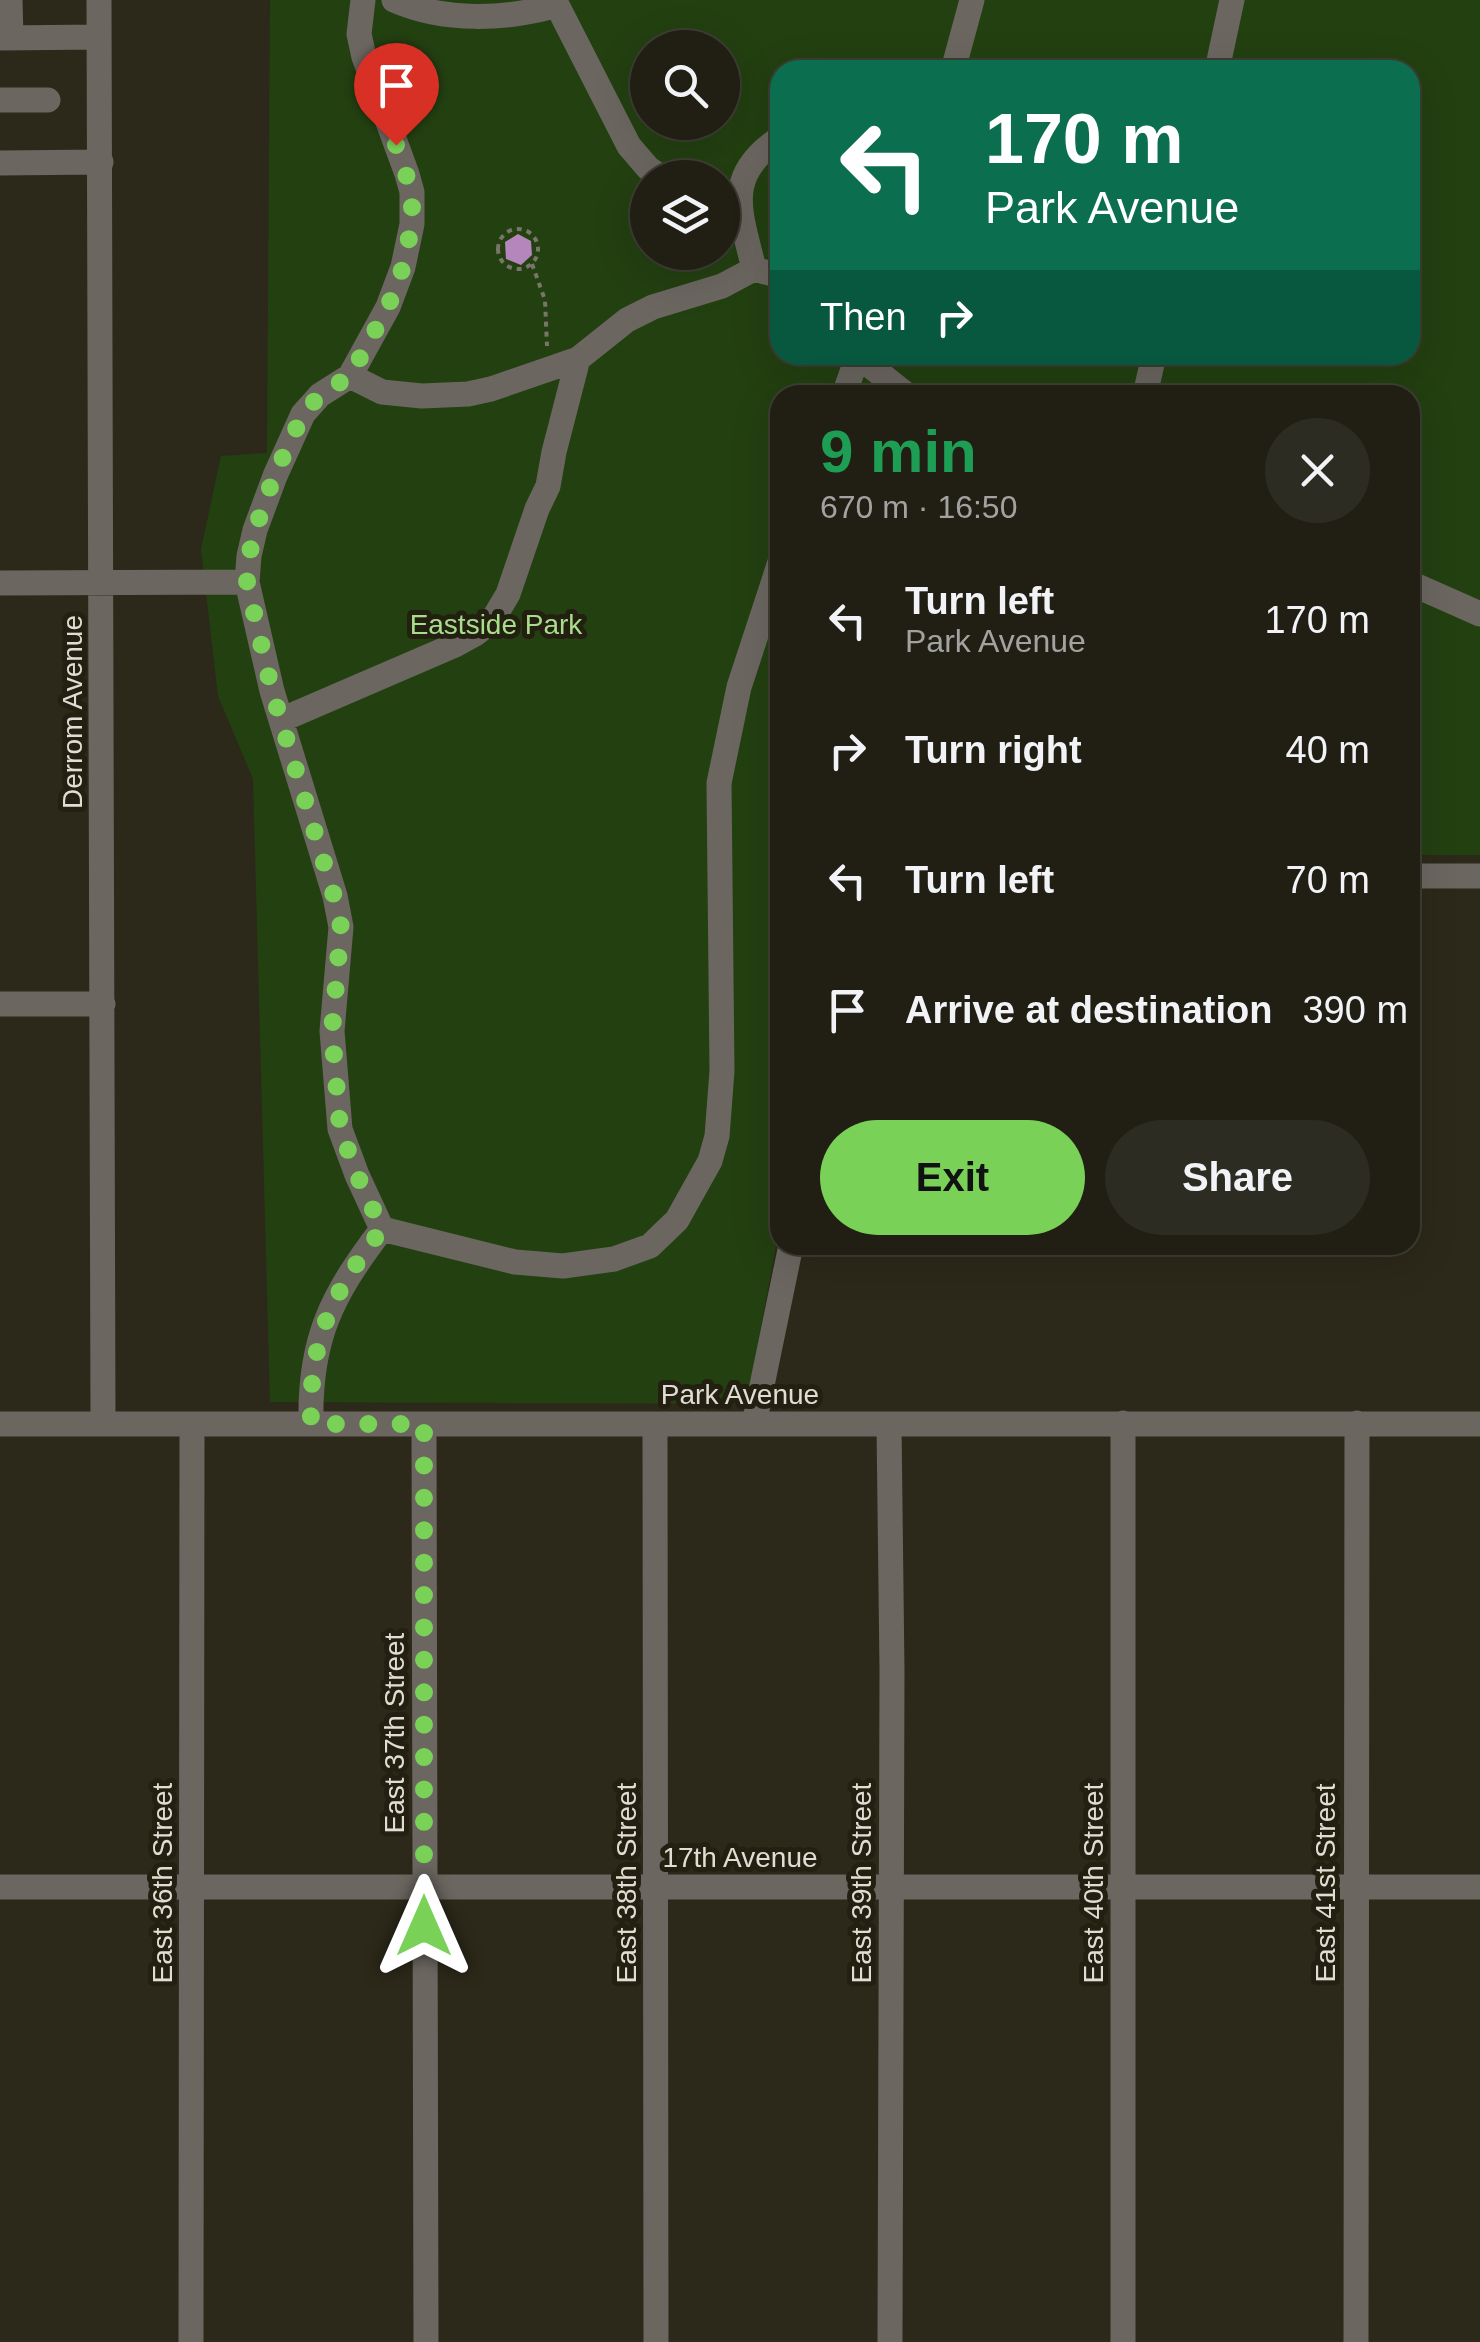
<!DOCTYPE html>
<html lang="en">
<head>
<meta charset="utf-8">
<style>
  body { margin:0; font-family:Helvetica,sans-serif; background:#2d2c22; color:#f1f3f6; height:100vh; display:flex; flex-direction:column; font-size:38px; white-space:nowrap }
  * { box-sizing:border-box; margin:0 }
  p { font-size:32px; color:#a2a2a0 }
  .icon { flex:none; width:55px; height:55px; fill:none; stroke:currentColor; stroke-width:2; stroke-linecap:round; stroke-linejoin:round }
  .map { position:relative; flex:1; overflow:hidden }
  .drawer { position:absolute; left:770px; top:385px; width:650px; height:870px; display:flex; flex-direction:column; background:#211f14; border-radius:30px; box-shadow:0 10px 40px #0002,0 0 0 2px #3e3d34 }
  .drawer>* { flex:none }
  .banner { position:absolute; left:770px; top:60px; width:650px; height:305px; border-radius:30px; box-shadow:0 10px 40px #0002,0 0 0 2px #3e3d34; background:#0b6e4f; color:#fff; overflow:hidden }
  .tools { position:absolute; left:630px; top:30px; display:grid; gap:20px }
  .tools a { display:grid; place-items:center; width:110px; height:110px; border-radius:50%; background:#211f14; box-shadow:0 10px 40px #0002,0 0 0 2px #3e3d34; font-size:50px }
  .pin { position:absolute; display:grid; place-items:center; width:85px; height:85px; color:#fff; margin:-102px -42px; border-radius:50% 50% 50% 0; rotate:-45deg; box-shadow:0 0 10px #0007 }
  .pin .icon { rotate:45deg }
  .me { position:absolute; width:110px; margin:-55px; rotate:0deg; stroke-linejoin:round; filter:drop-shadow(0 0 8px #0008) }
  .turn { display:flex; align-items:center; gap:35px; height:210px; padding:0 50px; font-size:45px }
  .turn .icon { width:130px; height:130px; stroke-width:2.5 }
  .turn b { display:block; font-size:70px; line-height:85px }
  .then { display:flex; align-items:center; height:95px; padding:0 50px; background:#0003; gap:20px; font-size:38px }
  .round { display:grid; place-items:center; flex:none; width:105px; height:105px; border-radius:52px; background:#2d2c22 }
  .headline { display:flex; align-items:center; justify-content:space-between; height:170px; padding:0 50px }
  h1 { font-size:60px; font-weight:700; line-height:75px; color:#1e9e55 }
  .cta { display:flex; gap:20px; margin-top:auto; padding:20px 50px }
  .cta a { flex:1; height:115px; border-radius:60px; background:#79d157; color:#111; font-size:40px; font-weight:700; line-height:115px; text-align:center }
  .cta a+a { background:#2d2c22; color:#f1f3f6 }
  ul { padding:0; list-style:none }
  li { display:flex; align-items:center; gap:30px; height:130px; padding:0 50px }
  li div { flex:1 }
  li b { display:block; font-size:38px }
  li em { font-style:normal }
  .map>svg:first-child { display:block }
</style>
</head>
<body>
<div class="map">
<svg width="1480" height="2342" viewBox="0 0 1480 2342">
  <rect width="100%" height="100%" fill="#2c291a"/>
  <path fill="#234011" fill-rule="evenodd" d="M270 0H1480V855H1410V395H780V1223L747 1404 270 1402 253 779 218 696 201 549 221 456 267 453ZM648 48H722V122H648ZM780 70H1410V355H780ZM648 178H722V252H648Z"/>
  <path fill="#b586bc" d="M518 234 531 241 532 255 521 265 506 259 505 242Z"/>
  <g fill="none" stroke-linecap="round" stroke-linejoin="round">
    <path stroke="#797669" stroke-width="4" stroke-dasharray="5 5" stroke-linecap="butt" d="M498 249a20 20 0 1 1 40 0a20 20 0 1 1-40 0Z
      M532 264 545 300 547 346"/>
    <path stroke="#6b6660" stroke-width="25" d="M10 0 11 38
      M99 0 103 1424
      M363 0 359 34 364 57 407 174 412 192V224L403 267 388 307 350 376 320 395 303 414 275 476 255 530 249 556 247 582 272 691 335 896 341 927 332 1031 340 1129 357 1175 382 1229
      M394 0C444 22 506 20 557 5L629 146 648 168 662 178
      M0 38 99 37
      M953 70 972 0
      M1217 70 1232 0
      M0 100H48
      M0 163 101 162
      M754 269C741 213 722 176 780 138
      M859 357 907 395
      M350 376 382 392 422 396 468 394 491 389 578 359 627 320 653 307 722 286 754 269 780 276
      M844 395 858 355
      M1145 395 1154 355
      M0 583 247 582
      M1410 583 1480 614
      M281 720 455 645 475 634 492 621 508 594 537 509 548 486 554 452 578 359
      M1410 876H1480
      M0 1004H103
      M382 1229 515 1262 563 1266 614 1259 650 1246 677 1220 710 1161 717 1136 722 1071 719 783 739 687 780 562
      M1123 1423V2342
      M0 1424H1480
      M311 1424C309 1338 332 1295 382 1229
      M424 1424 426 2342
      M655 1424 656 2342
      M754 1424 791 1245
      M889 1424 892 1670 890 2342
      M0 1887H1480
      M191 2342 192 1424
      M1356 2342 1357 1423"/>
  </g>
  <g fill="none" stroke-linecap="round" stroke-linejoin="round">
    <path stroke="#79d157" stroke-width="18" stroke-dasharray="0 32.4" d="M396 145 412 192V224L403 267 388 307 350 376 320 395 303 414 274 476 255 530 249 556 247 582 272 691 334 896 341 927 332 1031 340 1128 357 1175 382 1229C331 1295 309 1339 311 1424H424V1926"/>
  </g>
  <g text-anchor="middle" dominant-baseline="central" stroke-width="10" stroke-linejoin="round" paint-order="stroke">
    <g font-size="28" fill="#a8de8b" stroke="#231f11">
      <text x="496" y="624">Eastside Park</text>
    </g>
    <g font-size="28" fill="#e0ded4" stroke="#231f11">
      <text transform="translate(72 712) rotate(-90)">Derrom Avenue</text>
      <text x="740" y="1394">Park Avenue</text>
      <text transform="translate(394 1733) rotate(-90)">East 37th Street</text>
      <text x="740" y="1857">17th Avenue</text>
      <text transform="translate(162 1883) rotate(-90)">East 36th Street</text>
      <text transform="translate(626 1883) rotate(-90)">East 38th Street</text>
      <text transform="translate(861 1883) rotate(-90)">East 39th Street</text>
      <text transform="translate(1093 1883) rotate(-90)">East 40th Street</text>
      <text transform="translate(1325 1883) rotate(-90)">East 41st Street</text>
    </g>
  </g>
</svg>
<div class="tools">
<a><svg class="icon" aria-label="search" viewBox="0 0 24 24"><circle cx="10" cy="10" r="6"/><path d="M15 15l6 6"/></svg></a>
<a><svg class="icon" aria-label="layers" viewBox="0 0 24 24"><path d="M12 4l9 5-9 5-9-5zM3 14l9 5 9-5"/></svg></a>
</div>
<div class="pin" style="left:396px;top:145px;background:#d93025"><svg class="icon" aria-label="arrive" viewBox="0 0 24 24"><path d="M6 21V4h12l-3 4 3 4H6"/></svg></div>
<svg class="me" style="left:424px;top:1926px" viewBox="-20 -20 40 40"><path d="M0-17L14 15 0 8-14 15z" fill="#79d157" stroke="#fff" stroke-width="4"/></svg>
<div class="banner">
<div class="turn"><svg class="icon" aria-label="left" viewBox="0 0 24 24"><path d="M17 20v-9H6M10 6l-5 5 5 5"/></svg><div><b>170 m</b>Park Avenue</div></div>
<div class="then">Then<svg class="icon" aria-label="right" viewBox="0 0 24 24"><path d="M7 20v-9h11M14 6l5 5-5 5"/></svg></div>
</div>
<section class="drawer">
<div class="headline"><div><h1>9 min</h1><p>670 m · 16:50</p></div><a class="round"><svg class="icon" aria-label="close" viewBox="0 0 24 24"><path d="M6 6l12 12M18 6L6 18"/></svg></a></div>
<ul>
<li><svg class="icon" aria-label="left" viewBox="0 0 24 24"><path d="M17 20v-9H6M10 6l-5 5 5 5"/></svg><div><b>Turn left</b><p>Park Avenue</p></div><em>170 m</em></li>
<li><svg class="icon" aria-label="right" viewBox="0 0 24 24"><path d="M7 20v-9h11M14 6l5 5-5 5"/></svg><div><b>Turn right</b></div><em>40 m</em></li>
<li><svg class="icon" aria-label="left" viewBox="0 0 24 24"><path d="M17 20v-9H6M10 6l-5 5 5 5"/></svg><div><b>Turn left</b></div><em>70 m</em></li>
<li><svg class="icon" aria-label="arrive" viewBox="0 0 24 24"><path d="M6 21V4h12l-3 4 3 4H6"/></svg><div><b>Arrive at destination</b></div><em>390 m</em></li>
</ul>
<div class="cta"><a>Exit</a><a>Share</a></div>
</section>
</div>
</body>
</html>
